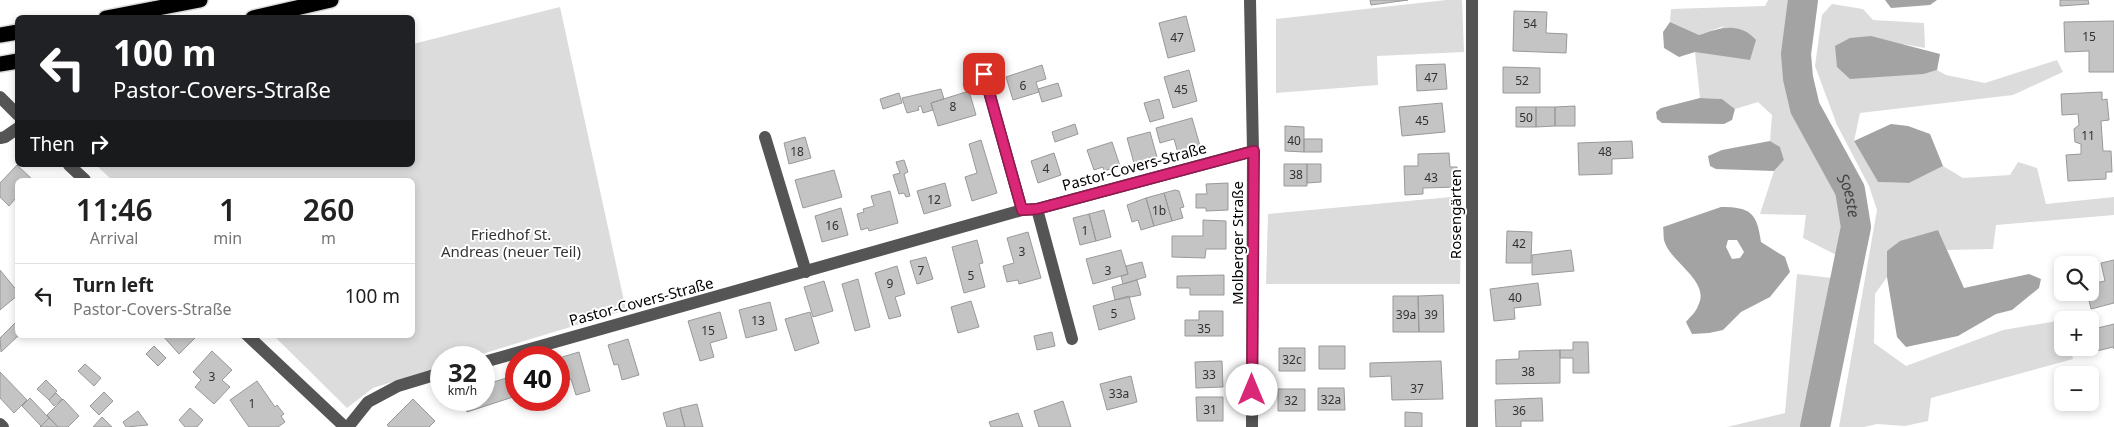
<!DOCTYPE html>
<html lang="en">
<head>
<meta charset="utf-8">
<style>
  body { margin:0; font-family:"Noto Sans",sans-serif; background:#f6f6f6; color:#222; height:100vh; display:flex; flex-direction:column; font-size:19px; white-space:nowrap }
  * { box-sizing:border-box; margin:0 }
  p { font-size:16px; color:#767676 }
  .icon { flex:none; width:28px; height:28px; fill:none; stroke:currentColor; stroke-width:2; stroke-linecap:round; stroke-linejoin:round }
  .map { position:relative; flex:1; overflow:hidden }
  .side { position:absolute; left:15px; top:178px; width:400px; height:160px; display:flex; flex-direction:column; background:#fff; border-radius:8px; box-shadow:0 2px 8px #0003 }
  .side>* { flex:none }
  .banner { position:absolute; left:15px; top:15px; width:400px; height:152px; border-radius:8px; box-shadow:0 2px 8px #0003; background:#202124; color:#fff; overflow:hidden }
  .controls { position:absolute; left:2054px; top:256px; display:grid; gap:10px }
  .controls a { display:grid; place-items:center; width:45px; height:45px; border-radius:8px; background:#fff; box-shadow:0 2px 8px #0003; font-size:25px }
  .speed { position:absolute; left:430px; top:346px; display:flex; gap:10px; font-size:25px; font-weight:700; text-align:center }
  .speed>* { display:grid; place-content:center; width:65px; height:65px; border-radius:50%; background:#fff; box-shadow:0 2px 8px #0003; line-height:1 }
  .speed small { font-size:12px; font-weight:400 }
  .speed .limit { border:8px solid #d22; background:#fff; color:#111 }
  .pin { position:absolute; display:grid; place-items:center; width:42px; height:42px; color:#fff; margin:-21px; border-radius:10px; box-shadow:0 2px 8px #0006 }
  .me { position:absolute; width:55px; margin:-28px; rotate:0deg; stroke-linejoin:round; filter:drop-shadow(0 0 4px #0008) }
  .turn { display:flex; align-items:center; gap:18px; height:105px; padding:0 15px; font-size:22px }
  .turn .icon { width:65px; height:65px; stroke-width:2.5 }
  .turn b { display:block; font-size:35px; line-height:42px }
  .then { display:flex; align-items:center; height:48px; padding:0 15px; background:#0003; gap:10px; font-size:19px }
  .eta { display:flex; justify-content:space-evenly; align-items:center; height:85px; text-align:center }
  .eta b { font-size:30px; font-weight:600; line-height:35px }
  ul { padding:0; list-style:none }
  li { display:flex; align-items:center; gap:15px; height:65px; padding:0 15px; border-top:1px solid #e0e0e0 }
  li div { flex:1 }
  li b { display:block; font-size:19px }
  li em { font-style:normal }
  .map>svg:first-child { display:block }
</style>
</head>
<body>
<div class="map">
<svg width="2114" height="427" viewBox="0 0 2114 427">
  <rect width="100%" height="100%" fill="#fff"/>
  <path fill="#dcdcdc" d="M1446 0H1462L1464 52 1377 56 1378 85 1276 93V19Z
    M1768 0H1801L1791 71 1809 131 1846 191 1854 230 1844 259 1803 238 1806 215 1760 214 1774 171 1784 160 1780 147 1770 141 1772 115 1758 102 1735 109 1722 99 1700 98 1695 52 1724 26 1699 35 1670 22 1671 9 1765 6Z
    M1832 4 1863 9 1873 20 1924 23 1925 48 1903 44 1924 74 1937 70 1946 75 1985 83 2057 60 2063 72 2013 95 1860 113 1854 141 1878 182 1909 183 1943 166 1963 178 2010 175 2018 162 2037 168 2046 204 2114 197V215L1996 225 1993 249 1947 250 1938 230 1887 251V277L1875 294 1874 343 1906 366 2003 330 2063 320 2062 348H2070L2073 359 1931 398 1928 421 1905 426 1877 424 1864 427H1839L1877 210 1869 186 1837 125 1815 66 1822 15Z
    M560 7 626 310 472 357 441 358V367L373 388 347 408 273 335H412V180H112L96 165H412L413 44Z
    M1462 196 1460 284H1266L1268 214Z
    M1797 274 1841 279 1815 416 1811 427H1727L1785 413Z"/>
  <path fill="#a3a3a3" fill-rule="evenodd" d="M1885 0H1937L1930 5 1891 8Z
    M1670 22 1699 35C1720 28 1739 21 1756 40L1750 60 1695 52 1679 57 1664 48 1663 32Z
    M1871 36 1940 54 1937 70 1924 74 1850 79 1837 67 1835 46 1850 38Z
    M1700 98 1722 99 1735 109 1732 120 1724 124 1662 123 1657 119 1656 112 1661 108Z
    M1891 124 1908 126 1930 134 1943 166 1909 183 1878 182 1854 141Z
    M1770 141 1780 147 1784 160 1774 171 1716 169 1710 166 1708 156 1722 150Z
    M1721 207C1751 207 1757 213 1761 242L1785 257 1790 272 1770 297 1741 312 1723 330 1709 333 1692 334 1686 322C1690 317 1696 312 1698 306 1711 282 1672 263 1665 243 1663 239 1664 232 1663 227ZM1728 240H1737L1744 252 1740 258 1732 259 1726 247Z
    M1938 230 1964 288 2029 274 2041 279 2039 288 2012 310 1996 314 1958 336 1906 347 1897 337 1887 277V251L1900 241Z"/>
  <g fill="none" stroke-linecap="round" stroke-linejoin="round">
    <path stroke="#a3a3a3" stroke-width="30" id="s1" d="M1803 0 1796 54 1798 78 1805 108 1850 190 1856 227 1815 427"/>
  </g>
  <path fill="#c4c4c4" stroke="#999" d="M1370 0H1408L1371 5Z
    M2060 0H2088L2089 4 2060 6Z
    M1514 11 1547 12 1546 33 1567 34 1566 53 1513 51Z
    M1186 16 1195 51 1168 58 1159 23Z
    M2114 21V72H2089V51L2065 52 2064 22Z
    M1445 64 1447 89 1417 91 1416 65Z
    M1042 65 1046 79 1036 82 1039 92 1013 100 1006 77Z
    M1503 67 1540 68V93H1503Z
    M1189 70 1197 101 1173 108 1164 77Z
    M1058 83 1062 96 1042 102 1038 89Z
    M941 89 944 99 931 103 933 110 923 113 921 106 918 107 919 110 907 113 902 98Z
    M969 91 976 115 938 126 931 103Z
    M2102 92V100L2107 99 2109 120 2101 121 2103 151H2111L2112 172H2106V179L2068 181 2066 155 2081 154V144L2075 142 2074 129 2079 125 2078 114 2062 115 2061 94Z
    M899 93 902 103 883 109 880 99Z
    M1159 99 1164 118 1150 122 1144 103Z
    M1442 103 1445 132 1402 136 1399 107Z
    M1575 106V126H1555V107Z
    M1516 107H1536V127H1516Z
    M1536 107H1555V126L1536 127Z
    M1192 118 1200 146 1178 153 1174 139 1160 143 1156 128Z
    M1075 124 1078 134 1055 142 1052 132Z
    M1285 126 1304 127V152L1285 151Z
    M1150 132 1157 157 1134 163 1127 138Z
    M805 137 811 158 789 164 784 143Z
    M1304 139H1322V152H1304Z
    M981 140 997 193 972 201 965 177 977 173 969 144Z
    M1632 141 1633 158 1612 159V174L1579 175 1578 143Z
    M1112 142 1120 166 1104 171 1103 167 1094 170 1087 150Z
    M1054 153 1061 175 1038 183 1031 161Z
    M1449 153 1450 167H1457L1458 187 1423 188V194L1405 195 1404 166H1418V154Z
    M904 160 908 172 904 174 910 196 906 197 904 193 899 194 893 175 900 173 896 162Z
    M1284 164H1307V186H1284Z
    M1307 164H1321V182L1307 183Z
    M17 165 33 180H18V201L15 199 9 206 0 197V183Z
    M834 170 842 197 803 208 795 180Z
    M945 183 951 206 924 214 917 191Z
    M1228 183V210L1206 211V208H1196V194H1207L1206 184Z
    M1175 190 1179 191 1184 207 1180 208 1183 218 1172 221 1164 193Z
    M890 191 898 223 869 231 868 228 861 230 857 214 864 212 863 209 874 206 871 196Z
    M1164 193 1172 221 1154 226 1146 198Z
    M1146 198 1154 226 1141 230 1138 220 1132 222 1127 205Z
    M841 208 848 235 822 242 815 216Z
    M1104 210 1111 237 1096 241 1089 214Z
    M1089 214 1096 241 1080 245 1073 218Z
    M1203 220 1226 221V249H1206L1205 258 1172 257V236H1203Z
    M1507 231 1532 232 1531 263H1506Z
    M1028 232 1041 278 1019 284 1018 280 1007 282 1003 266 1014 263 1007 238Z
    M977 240 983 263 979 264 985 287 964 293 952 247Z
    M1121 250 1128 274 1093 284 1086 259Z
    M1571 250 1574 271 1532 275V255Z
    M926 257 933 279 917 284 910 261Z
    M2114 260V303L2091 309 2087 292H2090V284L2105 281 2101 263Z
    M1142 262 1146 277 1123 284 1121 276 1128 274 1126 266Z
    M897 266 905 294 895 297 901 316 889 319 875 273Z
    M0 270 18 292V295L0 310Z
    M1224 275V295H1190V288H1177V276Z
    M858 279 870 327 855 331 842 284Z
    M1137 280 1141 295 1115 300 1112 287Z
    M824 281 833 311 813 317 804 287Z
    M1538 283 1541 305 1514 308 1515 319 1494 321 1490 289Z
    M1443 295 1444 332H1419L1418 296Z
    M1129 296 1135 319 1099 330 1093 306Z
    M1393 296H1418L1419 332H1393Z
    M971 301 979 327 958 333 951 307Z
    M770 302 777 330 746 338 739 310Z
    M1199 311H1223V336H1185V320H1199Z
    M720 312 727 338 710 343 714 357 700 361 688 321Z
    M810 312 819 343 795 351 785 319Z
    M16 322 19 335 1 352 0 338Z
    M2114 324V349L2113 347 2085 354 2083 348H2090V330Z
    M1052 332 1055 346 1037 350 1034 336Z
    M162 335H195L196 337 179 354Z
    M628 339 639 375 622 380 618 364 614 365 608 345Z
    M1573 342H1588L1589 373H1573V358H1560V350H1573Z
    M154 346 166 358 158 366 146 354Z
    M1319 346H1345V369H1319Z
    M1279 348H1305V371H1279Z
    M1560 350V383L1496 384V360L1519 359V351Z
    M212 351 232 370 222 380 230 387 214 404 195 387 201 380 193 372Z
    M579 352 590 391 576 395 571 379 564 381 559 358Z
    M1222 361 1223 387 1196 388 1195 362Z
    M1441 361 1443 399 1392 400 1391 376 1370 377V363Z
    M85 364 101 378 94 386 78 371Z
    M0 372 27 400 14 413 0 398Z
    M516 375V396L467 412 464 400H484V385Z
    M1131 376 1137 402 1107 410 1100 384Z
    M46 380 57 391 49 400 37 389Z
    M257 381 275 407 277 405 284 414 281 416 285 422 278 427H249L230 400Z
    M1318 388H1344L1345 410H1318Z
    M1278 389H1305V411H1278Z
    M104 392 113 401 99 415 90 406Z
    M56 393 62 399 54 406 49 400Z
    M1196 397H1223V421H1197Z
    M30 398 49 418 41 426 22 406Z
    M1542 398 1543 421H1521V427H1496L1495 400Z
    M63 399 79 416 68 427H58L47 415Z
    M413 399 435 421 429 427H389L387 425Z
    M1063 401 1071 427H1039L1034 411Z
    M697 404 703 427H685L680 408Z
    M190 408 203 420 197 427H185L179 420Z
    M680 408 685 427H667L663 413Z
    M138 411 148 425 126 427 123 422Z
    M1405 412 1422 413V427H1405Z
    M1018 413 1023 427H991L989 422Z
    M102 417 112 427H93Z
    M49 418 58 427H40Z"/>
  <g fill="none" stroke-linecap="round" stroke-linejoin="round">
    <g stroke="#dbdbdb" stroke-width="18">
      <path id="highway" d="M106 18 200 0
        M253 18 331 0
        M0 35 18 32
        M0 64 18 61"/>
    </g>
    <path stroke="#555" stroke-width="12" d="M1250 0 1253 151 1252 427
      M1472 0V427
      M984 74 1022 210
      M0 97 18 115
      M765 137 806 272
      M0 138 5 137 18 128
      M69 165 85 180
      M1037 209 1072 339
      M247 335 345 427
      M484 362 1022 210 1037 209 1253 151
      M0 424 3 427
      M348 427 368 402 398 386 441 373"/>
    <use href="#highway" stroke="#000" stroke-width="15"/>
  </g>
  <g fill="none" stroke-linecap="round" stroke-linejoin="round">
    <g stroke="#8e194d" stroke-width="12">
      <path id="route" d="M984 74 1022 210 1037 209 1254 151 1252 390"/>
    </g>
    <use href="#route" stroke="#db2777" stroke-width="9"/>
  </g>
  <g text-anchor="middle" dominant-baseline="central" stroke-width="4" stroke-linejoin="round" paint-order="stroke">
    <g font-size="12" fill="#313131">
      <text x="1530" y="23">54</text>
      <text x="2089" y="36">15</text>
      <text x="1177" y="37">47</text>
      <text x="1431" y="77">47</text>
      <text x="1522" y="80">52</text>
      <text x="1023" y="85">6</text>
      <text x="1181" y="89">45</text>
      <text x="953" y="106">8</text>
      <text x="1526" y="117">50</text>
      <text x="1422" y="120">45</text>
      <text x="2088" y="135">11</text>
      <text x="1294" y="140">40</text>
      <text x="797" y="151">18</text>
      <text x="1605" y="151">48</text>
      <text x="1046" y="168">4</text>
      <text x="1296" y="174">38</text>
      <text x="1431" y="177">43</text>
      <text x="934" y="199">12</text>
      <text x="1159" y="210">1b</text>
      <text x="832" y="225">16</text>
      <text x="1085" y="230">1</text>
      <text x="1519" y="243">42</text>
      <text x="1022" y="251">3</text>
      <text x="921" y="270">7</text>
      <text x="1108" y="270">3</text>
      <text x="971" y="275">5</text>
      <text x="890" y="283">9</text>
      <text x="1515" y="297">40</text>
      <text x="1114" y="313">5</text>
      <text x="1406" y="314">39a</text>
      <text x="1431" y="314">39</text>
      <text x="758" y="320">13</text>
      <text x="1204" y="328">35</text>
      <text x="708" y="330">15</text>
      <text x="1292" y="359">32c</text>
      <text x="1528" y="371">38</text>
      <text x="1209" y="374">33</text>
      <text x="212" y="376">3</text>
      <text x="1417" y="388">37</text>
      <text x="1119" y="393">33a</text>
      <text x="1331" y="399">32a</text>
      <text x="1291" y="400">32</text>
      <text x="252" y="403">1</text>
      <text x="1210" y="409">31</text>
      <text x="1519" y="410">36</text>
    </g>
    <g font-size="15" fill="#000" stroke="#fff">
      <text transform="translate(1134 166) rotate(-15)">Pastor-Covers-Straße</text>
      <text transform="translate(1455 214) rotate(-90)">Rosengärten</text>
      <text transform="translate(1237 243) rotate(-90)">Molberger Straße</text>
      <text transform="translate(641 301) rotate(-15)">Pastor-Covers-Straße</text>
    </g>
    <g font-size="15" fill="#333" stroke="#fff">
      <text x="511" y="234">Friedhof St.<tspan x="511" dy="17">Andreas (neuer Teil)</tspan></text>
    </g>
    <g font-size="16" font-style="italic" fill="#444" stroke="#fff">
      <text stroke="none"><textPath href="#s1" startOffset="208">Soeste</textPath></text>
    </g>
  </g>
</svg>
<div class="controls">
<a><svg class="icon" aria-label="search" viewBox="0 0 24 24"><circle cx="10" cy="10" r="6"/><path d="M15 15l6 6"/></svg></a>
<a>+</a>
<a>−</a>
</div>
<div class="speed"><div>32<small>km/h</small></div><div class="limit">40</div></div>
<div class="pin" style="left:984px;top:74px;background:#d93025"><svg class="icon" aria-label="arrive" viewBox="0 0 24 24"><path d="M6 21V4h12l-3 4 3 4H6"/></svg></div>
<svg class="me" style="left:1252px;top:390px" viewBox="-20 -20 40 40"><circle r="19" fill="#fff"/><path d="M0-13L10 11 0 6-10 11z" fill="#db2777"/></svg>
<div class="banner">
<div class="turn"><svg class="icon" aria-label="left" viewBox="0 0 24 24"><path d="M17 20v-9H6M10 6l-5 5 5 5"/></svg><div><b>100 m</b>Pastor-Covers-Straße</div></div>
<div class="then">Then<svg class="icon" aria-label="right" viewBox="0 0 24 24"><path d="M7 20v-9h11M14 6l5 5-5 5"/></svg></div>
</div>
<section class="side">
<div class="eta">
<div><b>11:46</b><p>Arrival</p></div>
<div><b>1</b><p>min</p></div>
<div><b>260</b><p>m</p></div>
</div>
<ul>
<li><svg class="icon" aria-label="left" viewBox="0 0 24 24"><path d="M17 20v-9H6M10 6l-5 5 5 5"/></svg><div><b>Turn left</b><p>Pastor-Covers-Straße</p></div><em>100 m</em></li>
</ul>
</section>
</div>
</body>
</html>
